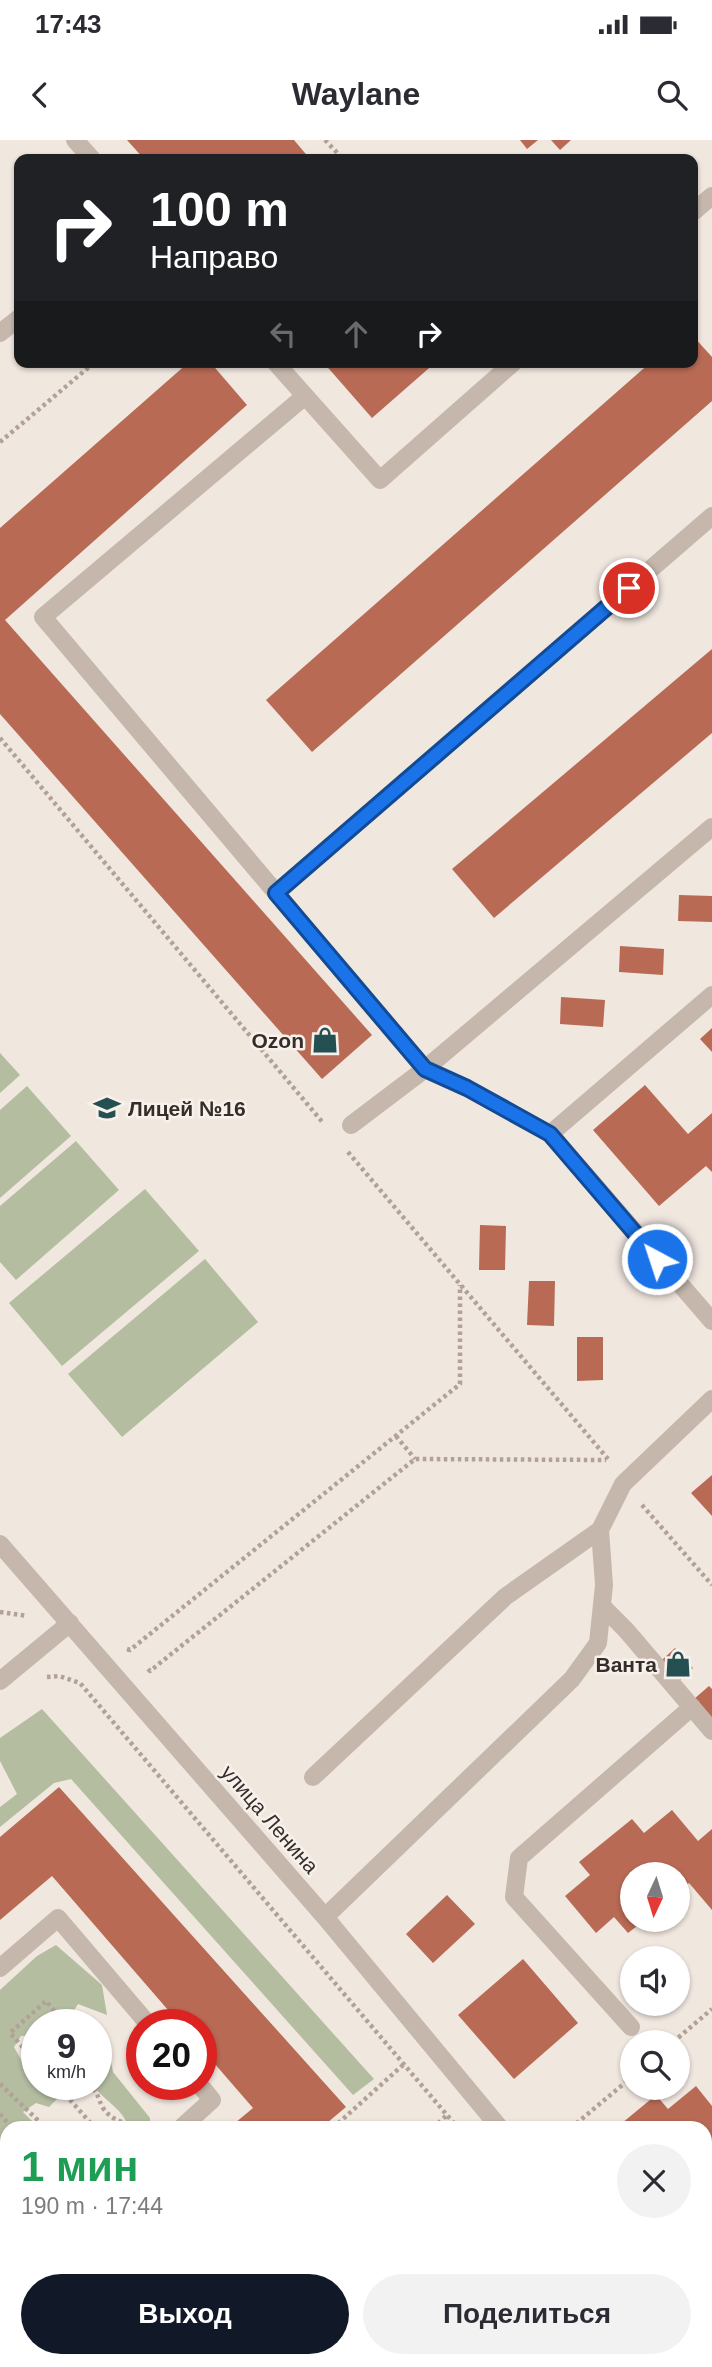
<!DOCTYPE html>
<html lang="ru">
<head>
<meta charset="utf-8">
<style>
  body { margin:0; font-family:Arial,sans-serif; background:#f2f2f3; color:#2b2b33; height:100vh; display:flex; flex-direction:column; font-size:26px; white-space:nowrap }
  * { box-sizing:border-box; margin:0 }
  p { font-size:23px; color:#7c7c81 }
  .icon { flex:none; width:38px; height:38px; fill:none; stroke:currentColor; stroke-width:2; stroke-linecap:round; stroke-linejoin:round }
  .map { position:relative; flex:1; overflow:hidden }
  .details { position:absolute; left:0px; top:1981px; width:712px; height:247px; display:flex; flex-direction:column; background:#fff; border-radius:21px 21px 0 0; box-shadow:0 2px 5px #0004 }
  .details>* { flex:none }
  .hud { position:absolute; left:14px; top:14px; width:684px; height:214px; border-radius:14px; box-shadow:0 2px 5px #0004; background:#202124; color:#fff; overflow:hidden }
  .needle { width:46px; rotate:184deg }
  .fabs { position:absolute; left:620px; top:1722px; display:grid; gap:14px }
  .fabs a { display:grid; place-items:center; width:70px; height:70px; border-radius:50%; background:#fff; box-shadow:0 2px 5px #0004; font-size:35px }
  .speed { position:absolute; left:21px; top:1869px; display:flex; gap:14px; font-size:35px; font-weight:700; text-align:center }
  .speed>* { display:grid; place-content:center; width:91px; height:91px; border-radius:50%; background:#fff; box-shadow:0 2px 5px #0004; line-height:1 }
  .speed small { font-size:18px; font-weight:400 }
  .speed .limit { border:10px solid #d22; background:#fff; color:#111 }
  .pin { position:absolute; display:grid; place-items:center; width:60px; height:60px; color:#fff; margin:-30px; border:4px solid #fff; border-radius:50%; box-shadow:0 2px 7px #0007 }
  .me { position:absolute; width:77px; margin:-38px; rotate:320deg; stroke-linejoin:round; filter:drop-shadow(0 0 5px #0008) }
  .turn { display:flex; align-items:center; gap:24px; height:147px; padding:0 21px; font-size:32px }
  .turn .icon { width:91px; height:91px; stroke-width:2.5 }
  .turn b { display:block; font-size:49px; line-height:60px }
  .lanes { display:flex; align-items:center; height:66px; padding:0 21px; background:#0003; justify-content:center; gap:35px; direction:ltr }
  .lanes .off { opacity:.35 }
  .round { display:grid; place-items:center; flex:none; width:74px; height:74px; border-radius:37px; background:#f2f2f3 }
  .summary { display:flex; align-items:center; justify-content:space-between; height:119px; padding:0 21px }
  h1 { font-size:42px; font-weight:700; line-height:52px; color:#1e9e55 }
  .primary-button { display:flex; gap:14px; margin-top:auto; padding:14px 21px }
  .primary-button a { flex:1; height:80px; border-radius:42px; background:#111827; color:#fff; font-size:28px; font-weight:700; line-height:80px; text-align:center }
  .primary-button a+a { background:#f2f2f3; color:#2b2b33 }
  .status { display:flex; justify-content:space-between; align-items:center; height:49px; padding:0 35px; background:#fff; direction:ltr }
  .status svg { height:19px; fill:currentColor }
  header { display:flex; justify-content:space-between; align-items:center; height:91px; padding:0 21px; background:#fff; font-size:32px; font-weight:700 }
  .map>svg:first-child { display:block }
</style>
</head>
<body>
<div class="status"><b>17:43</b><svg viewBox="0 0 49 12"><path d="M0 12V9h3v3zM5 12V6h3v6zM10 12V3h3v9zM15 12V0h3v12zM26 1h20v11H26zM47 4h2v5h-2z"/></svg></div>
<header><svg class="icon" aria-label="back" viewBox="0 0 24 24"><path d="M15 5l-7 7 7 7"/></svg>Waylane<svg class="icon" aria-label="search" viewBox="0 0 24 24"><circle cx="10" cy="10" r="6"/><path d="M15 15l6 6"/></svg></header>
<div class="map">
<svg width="712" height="2227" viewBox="0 0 712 2227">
  <rect width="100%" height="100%" fill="#f0e7df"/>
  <path fill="#b4bda0" d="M0 913 20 935 0 953Z
    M27 946 71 996 0 1058V970Z
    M76 1001 119 1050 16 1140 0 1122V1066Z
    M145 1049 199 1111 62 1226 9 1163Z
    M205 1119 258 1182 122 1297 68 1234Z
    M42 1569 374 1939 353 1955 71 1639 54 1643 0 1687V1667L17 1654 0 1621V1598Z
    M56 1805 102 1845 107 1875 78 1864C63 1888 64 1885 37 1885V1895L21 1896 14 1907 24 1925 37 1937V1944H48L58 1958 49 1967 36 1963 23 1972 39 1988H7V2093L0 2099V1850L37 1816Z
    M96 1901 108 1906 113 1932 150 1978V1988H126L127 1983C119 1966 102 1959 92 1944H96Z
    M111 2221H150L142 2227H104Z"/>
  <path fill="#b86a55" d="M127 0H294L310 19H144Z
    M520 0H538L527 9Z
    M551 0H571L560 10Z
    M693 196 712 217V261L312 612 266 560 651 222H693Z
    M189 222H210L247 265 5 480 372 895 322 939 0 574V388Z
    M323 222H436L372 278Z
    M712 509V593L494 778 452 729Z
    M679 755 712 756V782L678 781Z
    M620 806 664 809 663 835 619 832Z
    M561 857 605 860 603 887 560 884Z
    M712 888V912L700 899Z
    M645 945 688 994 712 973V1032L706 1026 659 1066 593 990Z
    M480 1085 506 1086 505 1130H479Z
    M529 1141H555L554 1186 527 1185Z
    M577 1197H603V1240L577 1241Z
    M712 1335V1376L691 1353Z
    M675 1508 693 1528 680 1540 662 1520Z
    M709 1546 712 1549V1578L694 1559Z
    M59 1647 346 1967 321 1988H229L253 1968 201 1908V1885H181L52 1736 0 1780V1697Z
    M672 1670 698 1701 712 1689V1770L689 1743 677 1753V1734H632V1780H645L628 1793 614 1777 596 1793 565 1756 590 1735 579 1722 632 1679 644 1693Z
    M447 1755 475 1784 433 1823 406 1794Z
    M523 1819 578 1883 514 1939 458 1875Z
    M696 1946 712 1966V2020L705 2025V1988H616L656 1955 668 1969Z
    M447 2221H525L530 2227H440Z"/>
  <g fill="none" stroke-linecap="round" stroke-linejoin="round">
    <path stroke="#b2a196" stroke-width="4.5" stroke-dasharray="3.5 3.5" stroke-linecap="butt" d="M325 0 343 19
      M0 302 95 222
      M0 598 324 984
      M348 1012 608 1319
      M396 1296 415 1319
      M642 1365 712 1445
      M0 1472 27 1476
      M127 1509 130 1510 460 1244V1145
      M148 1529 150 1531 415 1319 606 1320
      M47 1537 59 1536 80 1543 458 1988
      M673 1902 712 1869
      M37 1923 10 1893 46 1861 66 1885
      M0 1944 46 1988
      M56 1944 95 1988
      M88 1944C99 1953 97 1957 103 1968 113 1984 138 1987 155 1985
      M0 1974 12 1988
      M333 1988 404 1924
      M433 1988 447 1975
      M571 1988 632 1937
      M0 2098 7 2092
      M88 2221 94 2227
      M656 2221 662 2227
      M162 2227 169 2221"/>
    <path stroke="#c6b7ac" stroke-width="18" d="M75 0 92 19
      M693 72 712 56
      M0 193 19 178
      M275 222 380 340 514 222
      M305 256 43 477 425 929 712 687
      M276 753 712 376
      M712 855 550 994 712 1181
      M351 985 425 929 467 948 550 994
      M0 1404 325 1777 500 1988
      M602 1466 626 1490 712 1591
      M0 1541 70 1483
      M313 1637 505 1457 600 1390
      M325 1777 572 1539 598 1503 604 1445 600 1390 623 1344 712 1259
      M0 1828 58 1778 149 1885
      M631 1887 514 1757 519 1718 692 1567
      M181 1988 212 1960 199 1944
      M705 2138 712 2132
      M0 2148 7 2142
      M0 2186 7 2194
      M30 2221 35 2227
      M701 2221 706 2227"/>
  </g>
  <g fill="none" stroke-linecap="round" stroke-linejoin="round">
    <g stroke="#114b97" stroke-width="18">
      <path id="route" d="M629 448 276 753 425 929 467 948 550 994 657 1119"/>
    </g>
    <use href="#route" stroke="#1a73e8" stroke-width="12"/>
  </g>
  <defs>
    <g id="shop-bare" transform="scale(2.1)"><path d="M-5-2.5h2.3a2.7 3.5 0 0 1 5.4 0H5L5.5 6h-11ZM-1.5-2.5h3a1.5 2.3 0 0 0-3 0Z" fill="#245052" stroke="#f8f1eb" stroke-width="2.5" paint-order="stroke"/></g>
    <g id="school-bare" transform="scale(2.1)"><path d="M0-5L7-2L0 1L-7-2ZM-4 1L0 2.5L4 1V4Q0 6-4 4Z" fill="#245052" stroke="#f8f1eb" stroke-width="2.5" paint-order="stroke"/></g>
  </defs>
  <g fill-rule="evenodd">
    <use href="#shop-bare" x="325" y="900"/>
    <use href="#school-bare" x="107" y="968"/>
    <use href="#shop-bare" x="678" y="1524"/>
  </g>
  <g text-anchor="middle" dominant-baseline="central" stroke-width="5" stroke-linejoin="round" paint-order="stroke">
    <g font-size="21" font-weight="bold" fill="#352d2a" stroke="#f8f1eb" text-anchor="end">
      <text x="304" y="900">Ozon</text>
      <text x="128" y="968" text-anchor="start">Лицей №16</text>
      <text x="657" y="1524">Ванта</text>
    </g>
    <g font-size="21" fill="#352d2a" stroke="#f8f1eb">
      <text transform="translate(270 1679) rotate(49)">улица Ленина</text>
    </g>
  </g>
</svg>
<div class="fabs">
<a><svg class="needle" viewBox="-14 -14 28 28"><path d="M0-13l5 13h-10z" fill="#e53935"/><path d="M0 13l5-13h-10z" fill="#7c7c81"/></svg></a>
<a><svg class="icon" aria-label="sound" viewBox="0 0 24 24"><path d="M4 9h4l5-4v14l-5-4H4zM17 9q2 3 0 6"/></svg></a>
<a><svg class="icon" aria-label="search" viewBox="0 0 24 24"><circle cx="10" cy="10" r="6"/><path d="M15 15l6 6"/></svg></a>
</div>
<div class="speed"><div>9<small>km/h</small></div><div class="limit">20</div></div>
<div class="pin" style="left:629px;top:448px;background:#d93025"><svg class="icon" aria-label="arrive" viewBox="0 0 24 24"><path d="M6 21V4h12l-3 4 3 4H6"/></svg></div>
<svg class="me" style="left:657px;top:1119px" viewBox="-20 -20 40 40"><circle r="17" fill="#1a73e8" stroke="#fff" stroke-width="3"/><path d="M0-11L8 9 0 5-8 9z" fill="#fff"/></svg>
<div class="hud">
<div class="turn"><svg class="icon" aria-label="right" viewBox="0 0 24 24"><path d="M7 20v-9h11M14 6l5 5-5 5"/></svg><div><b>100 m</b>Направо</div></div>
<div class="lanes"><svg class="icon off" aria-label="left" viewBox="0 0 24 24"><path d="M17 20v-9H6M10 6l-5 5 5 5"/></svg><svg class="icon off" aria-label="ahead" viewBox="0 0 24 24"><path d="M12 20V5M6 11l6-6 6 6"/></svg><svg class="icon" aria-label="right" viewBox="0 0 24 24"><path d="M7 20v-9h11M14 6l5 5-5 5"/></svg></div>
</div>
<section class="details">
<div class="summary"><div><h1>1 мин</h1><p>190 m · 17:44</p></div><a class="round"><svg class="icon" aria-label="close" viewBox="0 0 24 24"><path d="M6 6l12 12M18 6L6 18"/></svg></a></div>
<div class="primary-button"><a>Выход</a><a>Поделиться</a></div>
</section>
</div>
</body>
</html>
